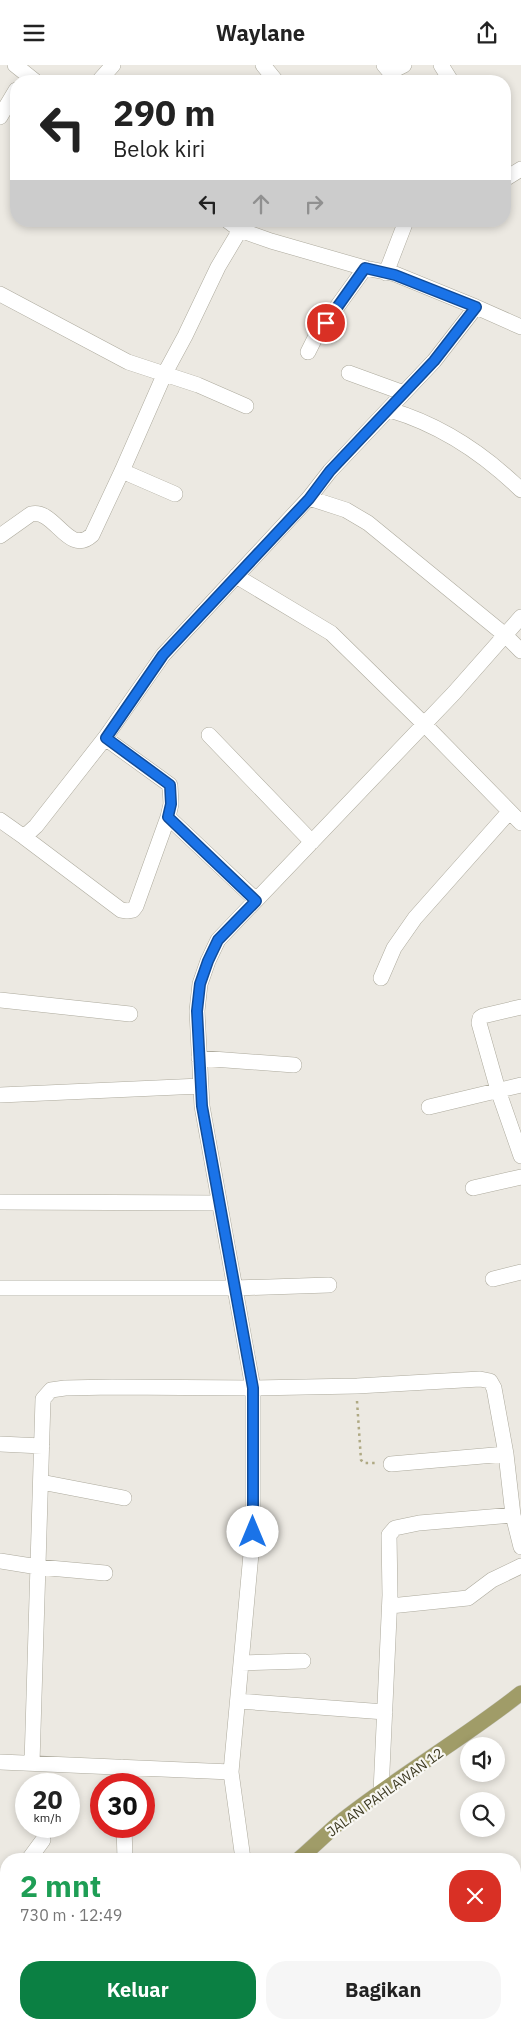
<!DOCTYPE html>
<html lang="id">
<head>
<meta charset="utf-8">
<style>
  body { margin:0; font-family:"IBM Plex Sans",sans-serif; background:#f6f6f6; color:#222; height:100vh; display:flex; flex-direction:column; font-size:19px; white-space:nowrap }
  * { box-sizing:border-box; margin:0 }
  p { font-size:16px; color:#767676 }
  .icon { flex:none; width:28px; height:28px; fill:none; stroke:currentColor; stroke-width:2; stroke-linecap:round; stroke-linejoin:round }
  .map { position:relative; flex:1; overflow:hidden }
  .drawer { position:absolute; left:0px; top:1788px; width:521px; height:176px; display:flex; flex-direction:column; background:#fff; border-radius:20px 20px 0 0; box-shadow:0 2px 8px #0003 }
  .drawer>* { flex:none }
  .banner { position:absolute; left:10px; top:10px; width:501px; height:152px; border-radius:20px; box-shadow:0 2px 8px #0003; background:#fff; color:#222; overflow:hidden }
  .tools { position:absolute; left:460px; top:1672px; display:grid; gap:10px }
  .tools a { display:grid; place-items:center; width:45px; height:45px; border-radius:50%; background:#fff; box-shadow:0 2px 8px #0003; font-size:25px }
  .speed { position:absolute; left:15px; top:1708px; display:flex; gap:10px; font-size:25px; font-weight:700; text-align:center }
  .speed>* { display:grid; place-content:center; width:65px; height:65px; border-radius:50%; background:#fff; box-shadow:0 2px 8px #0003; line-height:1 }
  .speed small { font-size:12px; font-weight:400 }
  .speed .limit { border:8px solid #d22; background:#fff; color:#111 }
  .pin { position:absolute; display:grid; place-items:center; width:42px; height:42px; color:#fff; margin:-21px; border:2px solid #fff; border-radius:50%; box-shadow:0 1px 5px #0007 }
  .me { position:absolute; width:55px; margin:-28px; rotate:0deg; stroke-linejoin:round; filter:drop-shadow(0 0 4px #0008) }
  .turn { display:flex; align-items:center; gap:18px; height:105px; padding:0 20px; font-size:22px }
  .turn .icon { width:65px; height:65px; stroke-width:2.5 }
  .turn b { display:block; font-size:35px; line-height:42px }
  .lanes { display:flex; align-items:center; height:48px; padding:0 20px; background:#0003; justify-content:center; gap:25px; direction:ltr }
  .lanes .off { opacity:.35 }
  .round { display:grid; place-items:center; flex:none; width:52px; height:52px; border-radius:20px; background:#f6f6f6 }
  .headline { display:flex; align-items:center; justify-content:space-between; height:85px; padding:0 20px }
  h1 { font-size:30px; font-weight:800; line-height:38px; color:#1e9e55 }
  .primary-button { display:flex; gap:10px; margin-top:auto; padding:10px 20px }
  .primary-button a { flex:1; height:58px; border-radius:20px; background:#0b8043; color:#fff; font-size:20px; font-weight:800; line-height:58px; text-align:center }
  .primary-button a+a { background:#f6f6f6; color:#222 }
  header { display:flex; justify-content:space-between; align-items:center; height:65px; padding:0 20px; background:#fff; font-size:22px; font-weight:800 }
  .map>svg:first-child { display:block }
</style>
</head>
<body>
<header><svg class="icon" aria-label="menu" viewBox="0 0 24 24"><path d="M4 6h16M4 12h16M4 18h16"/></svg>Waylane<svg class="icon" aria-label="share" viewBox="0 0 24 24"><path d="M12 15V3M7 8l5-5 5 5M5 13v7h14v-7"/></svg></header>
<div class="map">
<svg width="521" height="1963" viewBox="0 0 521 1963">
  <rect width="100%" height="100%" fill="#ece9e2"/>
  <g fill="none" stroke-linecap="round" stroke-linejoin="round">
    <g stroke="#adaa9d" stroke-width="16">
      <path id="minor" d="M15 0 35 16
        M263 0 276 16
        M384 0 390 7 404 0
        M441 0 451 16
        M99 16 113 0
        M0 52 16 25
        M505 114 521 104
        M228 156 240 165 271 176 365 203 395 209 476 242 521 262
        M386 208 406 156
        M0 229 128 297 198 320 246 341
        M308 287 316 271 365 203
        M349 308 404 328
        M390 345C441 360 483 388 521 425
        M122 406 175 429
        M309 433 346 445 368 458 505 570 521 586
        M0 471 31 449C55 443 68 492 92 470L122 406 165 308 185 271 218 202 240 165 250 156
        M236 511 331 568 424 659 521 758
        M209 670 312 777
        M105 673 170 720 171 739 168 752 256 835
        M0 755 24 772 36 761 105 673 163 590 309 433 330 406 434 296 476 242
        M24 772 121 845 127 846 133 845 136 841 168 752
        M381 913 394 883 415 853 509 747
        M0 935 130 949
        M521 942 483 951 480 953 479 958 498 1025 521 1091
        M199 993 294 1000
        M0 1030 201 1021
        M429 1042 521 1020
        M473 1123 521 1112
        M0 1137 219 1138
        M493 1214 521 1207
        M0 1223H235L329 1220
        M0 1379 42 1381
        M391 1399 506 1389
        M41 1417 124 1433
        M0 1496 38 1502 105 1508
        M390 1541 468 1533 492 1515 521 1501
        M242 1598 303 1596
        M238 1636 385 1647
        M0 1697 231 1707
        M32 1698 43 1334 51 1325 65 1323 112 1322 253 1323 357 1321 480 1314 490 1316 494 1323 506 1389 513 1450 521 1482
        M122 1702 123 1719
        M381 1727 390 1530 389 1470 395 1463 419 1458 513 1450
        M124 1761 125 1794
        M29 1794 43 1775
        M243 1794 231 1707 253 1467V1323L202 1041 197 946 200 919 208 896 218 875 454 628 521 552
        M6 1829 3 1838 6 1874
        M515 1842 521 1841
        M521 1867 519 1872 521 1889
        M13 1958 14 1963
        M199 1958 201 1963"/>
    </g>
    <g stroke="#c5c4bd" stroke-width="16">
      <path id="major" d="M299 1794C313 1782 326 1769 339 1758 398 1711 463 1674 521 1628
        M157 1963 161 1958"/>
    </g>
    <path stroke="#afa983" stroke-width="2.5" stroke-dasharray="2.5 4" stroke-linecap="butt" d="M357 1336 361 1395 364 1398H377"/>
    <use href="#minor" stroke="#fff" stroke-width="15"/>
    <use href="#major" stroke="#a09c68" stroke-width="15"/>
  </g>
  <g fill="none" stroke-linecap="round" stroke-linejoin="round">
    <g stroke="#114b97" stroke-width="12">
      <path id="route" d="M253 1467V1323L202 1041 197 946 200 919 208 896 218 875 256 836 168 752 171 739 170 720 106 673 163 590 309 434 330 406 434 296 476 242 395 210 365 203 326 258"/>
    </g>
    <use href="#route" stroke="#1a73e8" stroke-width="9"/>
  </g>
  <g text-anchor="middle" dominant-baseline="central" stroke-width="4.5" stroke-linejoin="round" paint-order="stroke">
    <g font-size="14" fill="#3d3a22" stroke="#f8f7f3">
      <text transform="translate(385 1727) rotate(-36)">JALAN PAHLAWAN 12</text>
    </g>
  </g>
</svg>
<div class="tools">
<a><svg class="icon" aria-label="sound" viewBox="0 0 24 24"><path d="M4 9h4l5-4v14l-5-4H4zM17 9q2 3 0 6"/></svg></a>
<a><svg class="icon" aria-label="search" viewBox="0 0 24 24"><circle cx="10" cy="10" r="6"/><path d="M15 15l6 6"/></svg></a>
</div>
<div class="speed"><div>20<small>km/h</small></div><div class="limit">30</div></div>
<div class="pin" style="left:326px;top:258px;background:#d93025"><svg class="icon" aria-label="arrive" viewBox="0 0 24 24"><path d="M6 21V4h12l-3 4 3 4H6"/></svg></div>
<svg class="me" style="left:253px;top:1467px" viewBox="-20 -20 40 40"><circle r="19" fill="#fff"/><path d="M0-13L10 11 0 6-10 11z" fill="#1a73e8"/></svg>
<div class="banner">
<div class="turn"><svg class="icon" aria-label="left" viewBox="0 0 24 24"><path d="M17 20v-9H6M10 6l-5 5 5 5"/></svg><div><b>290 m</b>Belok kiri</div></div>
<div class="lanes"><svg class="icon" aria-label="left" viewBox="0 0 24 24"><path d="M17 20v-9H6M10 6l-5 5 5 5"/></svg><svg class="icon off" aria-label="ahead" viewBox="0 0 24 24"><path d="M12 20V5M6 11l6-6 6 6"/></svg><svg class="icon off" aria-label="right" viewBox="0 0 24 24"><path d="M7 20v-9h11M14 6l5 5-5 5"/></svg></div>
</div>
<section class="drawer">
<div class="headline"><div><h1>2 mnt</h1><p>730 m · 12:49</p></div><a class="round" style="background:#d93025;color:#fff"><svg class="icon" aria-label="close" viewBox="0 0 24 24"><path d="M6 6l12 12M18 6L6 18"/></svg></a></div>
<div class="primary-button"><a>Keluar</a><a>Bagikan</a></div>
</section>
</div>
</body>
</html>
